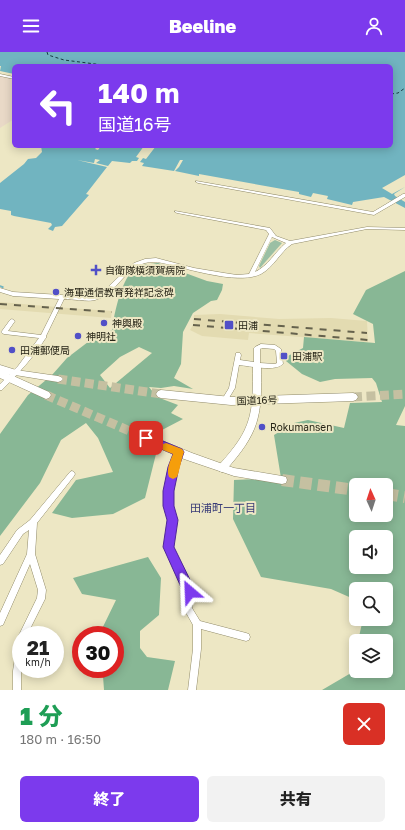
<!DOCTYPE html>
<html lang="ja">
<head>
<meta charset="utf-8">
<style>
  body { margin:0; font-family:"Golos Text","Noto Sans JP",sans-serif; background:#f2f2f2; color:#222; height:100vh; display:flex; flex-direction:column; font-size:15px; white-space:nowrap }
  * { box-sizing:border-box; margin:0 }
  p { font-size:13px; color:#767676 }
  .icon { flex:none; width:22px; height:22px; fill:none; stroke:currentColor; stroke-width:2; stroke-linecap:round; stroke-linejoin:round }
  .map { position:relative; height:638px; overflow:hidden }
  .panel { display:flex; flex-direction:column; background:#fff; flex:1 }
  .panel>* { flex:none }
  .top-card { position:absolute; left:12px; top:12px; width:381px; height:84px; border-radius:6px; box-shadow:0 2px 10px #0003; background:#7c3aed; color:#fff; overflow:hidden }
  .needle { width:26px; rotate:357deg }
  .controls { position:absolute; left:349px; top:426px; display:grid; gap:8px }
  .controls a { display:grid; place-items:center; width:44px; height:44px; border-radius:6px; background:#fff; box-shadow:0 2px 10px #0003; font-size:20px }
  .speed { position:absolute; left:12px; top:574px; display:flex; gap:8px; font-size:20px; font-weight:700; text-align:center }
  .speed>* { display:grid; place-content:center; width:52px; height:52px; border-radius:50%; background:#fff; box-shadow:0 2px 10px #0003; line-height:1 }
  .speed small { font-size:10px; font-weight:400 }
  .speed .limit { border:6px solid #d22; background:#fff; color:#111 }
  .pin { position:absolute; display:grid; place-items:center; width:34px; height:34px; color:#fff; margin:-17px; border-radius:8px; box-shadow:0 2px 6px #0006 }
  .me { position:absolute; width:44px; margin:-22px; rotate:334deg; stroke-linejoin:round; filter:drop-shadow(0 0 3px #0008) }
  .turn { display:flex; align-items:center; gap:14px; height:84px; padding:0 20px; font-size:18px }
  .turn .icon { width:52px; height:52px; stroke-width:2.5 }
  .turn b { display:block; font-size:28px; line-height:34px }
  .round { display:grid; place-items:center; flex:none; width:42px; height:42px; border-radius:6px; background:#f2f2f2 }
  .overview { display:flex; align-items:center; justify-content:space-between; height:68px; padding:0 20px }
  h1 { font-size:24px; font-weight:800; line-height:30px; color:#1e9e55 }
  .button { display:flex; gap:8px; margin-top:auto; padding:8px 20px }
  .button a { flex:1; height:46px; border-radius:6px; background:#7c3aed; color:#fff; font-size:16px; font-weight:800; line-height:46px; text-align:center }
  .button a+a { background:#f2f2f2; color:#222 }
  header { display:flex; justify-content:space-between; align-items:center; height:52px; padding:0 20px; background:#7c3aed; color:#fff; font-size:18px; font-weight:800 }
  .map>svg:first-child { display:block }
</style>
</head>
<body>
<header><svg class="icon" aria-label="menu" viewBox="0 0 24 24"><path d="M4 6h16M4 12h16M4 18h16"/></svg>Beeline<svg class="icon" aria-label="person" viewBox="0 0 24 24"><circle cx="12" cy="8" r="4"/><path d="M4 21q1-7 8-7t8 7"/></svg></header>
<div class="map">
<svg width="405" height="638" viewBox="0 0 405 638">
  <rect width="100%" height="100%" fill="#ede7c4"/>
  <path fill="#e9d9c7" d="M0 23 14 25V69H11L0 76Z"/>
  <path fill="#e3dbb1" d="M0 250 68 256 112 259 111 266 0 257Z
    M220 262 279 267 331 266 367 269 368 290 249 281 248 288 202 284 190 278 193 273 194 263Z"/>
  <path fill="#9bbfa4" d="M275 188 282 191 260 216 259 214 270 191Z"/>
  <path fill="#88b795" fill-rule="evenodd" d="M158 211 207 229 223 232 222 238 217 248 211 249 193 261 183 280 181 312 174 326 193 337 174 334 161 336 149 335 157 345 178 353 171 361 183 367 162 378 145 446 113 462 72 466 52 461 76 428 113 420 98 386 86 371 61 388 40 431 0 484V382L28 343 52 323 67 306 88 290 112 278C114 262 122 223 137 215 142 212 152 212 158 211ZM139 295 152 301 110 336 100 323 120 305Z
    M405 219V354L396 373 405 374V638H322L351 621 356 598V619H386V589H358L363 567H386V537H356V548L331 537 261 525 233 467 234 428 281 426 274 383 294 371 308 368 344 376 350 351 382 350 376 331 372 326 335 327 320 330 302 322 286 309V305L303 296 304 285 375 291 373 272 353 262 366 238ZM356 433H386V463H356ZM356 485H386V515H356Z
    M148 505 161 526 159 563 140 579V596L147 605 175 609 168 638H104L103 624 97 617H115V583H99L116 548 82 542 73 526Z"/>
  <path fill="#71b4c0" d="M0 0H405V123L382 136 392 142 405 135 394 142 395 144 405 150V156L384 145 353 150 352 153 327 147 328 144 313 141 311 145 299 142V140L199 122V124L175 119 179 115 183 108H180L174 119 142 114 144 111 140 110 143 106 146 107 156 94H391V14H14V22L0 19 1 14H0Z
    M41 94H98L95 97 98 98 101 94H144L136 105 139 106 137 109H132L130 111 112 109 108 114 96 111 100 108 95 107 94 111 77 108 107 115 86 142 89 143 62 174 55 175 53 179 48 177 52 173 51 171 14 164 11 163V159L0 157V131L24 112 28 107 36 106 42 100Z"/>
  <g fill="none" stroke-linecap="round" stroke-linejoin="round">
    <path stroke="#71b4c0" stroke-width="1.5" d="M0 234 3 235 0 238"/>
    <path stroke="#193b40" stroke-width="1" stroke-dasharray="3 2.5" stroke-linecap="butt" d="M47 0 48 3 64 8 111 14
      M391 42 398 41 405 36"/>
    <path stroke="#c5c0a1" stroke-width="9" stroke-dasharray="9 4.5" stroke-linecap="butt" d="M58 327 161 342
      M46 343 146 386
      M353 345 405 342"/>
    <path stroke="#c5c0a1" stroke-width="12" stroke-dasharray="12 6" stroke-linecap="butt" d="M282 428 356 438
      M386 442 405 445"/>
    <g stroke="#918b6a" stroke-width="1">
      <path id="minor" d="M0 22 14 25V27L0 24Z
        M196 129 373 160 403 142H405V145L374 163 198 131 196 130Z
        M175 159 270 176 276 184 290 189 367 175 405 176V178L367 177 292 192C280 200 274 215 261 222 241 232 200 220 178 215 167 212 156 208 145 211 124 216 116 243 95 248 88 250 72 247 64 247L46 284V286L45 287C33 306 18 322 2 338H0V332L18 314 39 286 4 282 2 281 1 280 2 279 10 268 12 267 15 269 8 279 41 283 59 247 13 244 0 240V236L13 240 92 245 100 242 107 236 127 217 134 211 145 207 156 206 194 216 224 221 237 223 249 222 269 182 266 178 177 161 175 160ZM272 185 286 191C275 200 268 214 255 220Z
        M261 292 275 293 281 297 283 312C275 320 250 314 239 313L235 336 226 351H222L221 349 229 336 236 301H240L241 303 240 308 254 310V296L255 295ZM262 296 274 297 276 299 277 311 275 312 260 311V297Z
        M179 397 181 398 182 400 176 415 173 439V454L176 468 173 495 194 540 192 556 200 569 246 581 249 582 250 585 249 588 246 589 201 577V597L196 638H188L193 597V573L184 557 186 540 165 495 168 468 165 454V439L170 415 177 398Z
        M72 419 74 420 75 422 74 424 37 471 35 502 46 538 45 547 27 583H21V586L19 583 37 546 38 538 30 512 3 573 0 574V561L27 502 29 478 23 482 3 512 0 513V503L17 478 30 468 70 420Z
        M21 588V638H13V619L17 592 18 589Z"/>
    </g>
    <g stroke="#918b6a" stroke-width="1">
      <path id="major" d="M257 310 261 313C262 364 260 380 225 419L222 420 219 419 217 416 219 413C253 376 253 362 253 313Z"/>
    </g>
    <g stroke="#918b6a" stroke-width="1">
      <path id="highway" d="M0 313 16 318 58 324 61 325 63 327 61 329 58 330 9 322 49 340 51 343 49 346 46 347 0 326Z
        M161 338 231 345 353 341 356 342 358 345 356 348 353 349 231 353 161 346 158 345 156 342 158 339Z
        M146 382 192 401 234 416 282 424 286 425 287 428 286 431 282 432 234 424 184 407 143 389 141 386 143 383Z"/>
    </g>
    <use href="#minor" fill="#fff" fill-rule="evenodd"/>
    <use href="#major" fill="#fff" fill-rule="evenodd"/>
    <use href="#highway" fill="#fff" fill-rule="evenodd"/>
    <path stroke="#65624d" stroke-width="2" stroke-dasharray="7 7" stroke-linecap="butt" d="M0 252 112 260
      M194 267 367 281
      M193 273 368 288"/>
  </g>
  <path fill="#7c3aed" stroke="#51269a" d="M146 382 182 397 184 400 179 415 174 439V454L178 468 174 495 196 540 194 544 190 545 185 544 163 495 167 468 163 454V439L168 415 173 402 143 389 142 386 143 383Z"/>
  <path fill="#f59e0b" d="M166 391 182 397 184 400C181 408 180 418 177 425L173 427 169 425C166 418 170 409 173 402L163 398 161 395 163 392Z"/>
  <g fill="#5150c7" stroke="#ede7c4" stroke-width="1.5">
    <path d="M94 212h4v4h4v4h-4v4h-4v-4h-4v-4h4z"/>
    <circle cx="56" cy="240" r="4"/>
    <circle cx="104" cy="271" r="4"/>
    <rect x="224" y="268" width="10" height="10" rx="2"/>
    <circle cx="78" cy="284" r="4"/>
    <circle cx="12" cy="298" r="4"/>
    <rect x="280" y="300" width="8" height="8" rx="2"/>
    <circle cx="262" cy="375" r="4"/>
  </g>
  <g text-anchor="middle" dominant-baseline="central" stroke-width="4" stroke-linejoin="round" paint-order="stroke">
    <g font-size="10" fill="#272517" stroke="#ede7c4" text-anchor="start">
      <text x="105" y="218">自衛隊横須賀病院</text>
      <text x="64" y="240">海軍通信教育発祥記念碑</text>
      <text x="112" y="271">神輿殿</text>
      <text x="238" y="273">田浦</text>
      <text x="86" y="284">神明社</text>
      <text x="20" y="298">田浦郵便局</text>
      <text x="292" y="304">田浦駅</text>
      <text x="270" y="375">Rokumansen</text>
    </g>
    <g font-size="10" fill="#272517" stroke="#ede7c4">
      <text transform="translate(257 348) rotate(-2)">国道16号</text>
    </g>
    <g font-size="11" fill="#383b77" stroke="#ede7c4">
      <text x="223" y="455">田浦町一丁目</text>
    </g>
  </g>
</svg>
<div class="controls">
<a><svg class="needle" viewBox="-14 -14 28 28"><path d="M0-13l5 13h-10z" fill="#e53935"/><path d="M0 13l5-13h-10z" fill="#767676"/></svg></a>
<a><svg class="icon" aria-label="sound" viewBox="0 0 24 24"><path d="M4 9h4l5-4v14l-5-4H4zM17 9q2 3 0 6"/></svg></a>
<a><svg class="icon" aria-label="search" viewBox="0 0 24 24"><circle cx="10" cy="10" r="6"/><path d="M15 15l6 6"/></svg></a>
<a><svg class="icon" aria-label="layers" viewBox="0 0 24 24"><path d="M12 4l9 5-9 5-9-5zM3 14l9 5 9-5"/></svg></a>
</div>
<div class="speed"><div>21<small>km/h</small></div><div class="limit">30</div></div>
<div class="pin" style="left:146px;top:386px;background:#d93025"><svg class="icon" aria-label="arrive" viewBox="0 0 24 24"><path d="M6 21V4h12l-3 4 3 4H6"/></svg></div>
<svg class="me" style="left:190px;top:540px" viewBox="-20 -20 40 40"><path d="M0-17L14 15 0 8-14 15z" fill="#7c3aed" stroke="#fff" stroke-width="4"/></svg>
<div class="top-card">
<div class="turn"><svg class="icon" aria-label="left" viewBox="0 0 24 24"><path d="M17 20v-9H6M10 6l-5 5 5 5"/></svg><div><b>140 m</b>国道16号</div></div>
</div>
</div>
<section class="panel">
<div class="overview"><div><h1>1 分</h1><p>180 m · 16:50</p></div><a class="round" style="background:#d93025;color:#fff"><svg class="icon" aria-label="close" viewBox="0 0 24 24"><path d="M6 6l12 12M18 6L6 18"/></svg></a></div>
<div class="button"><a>終了</a><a>共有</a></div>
</section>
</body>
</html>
